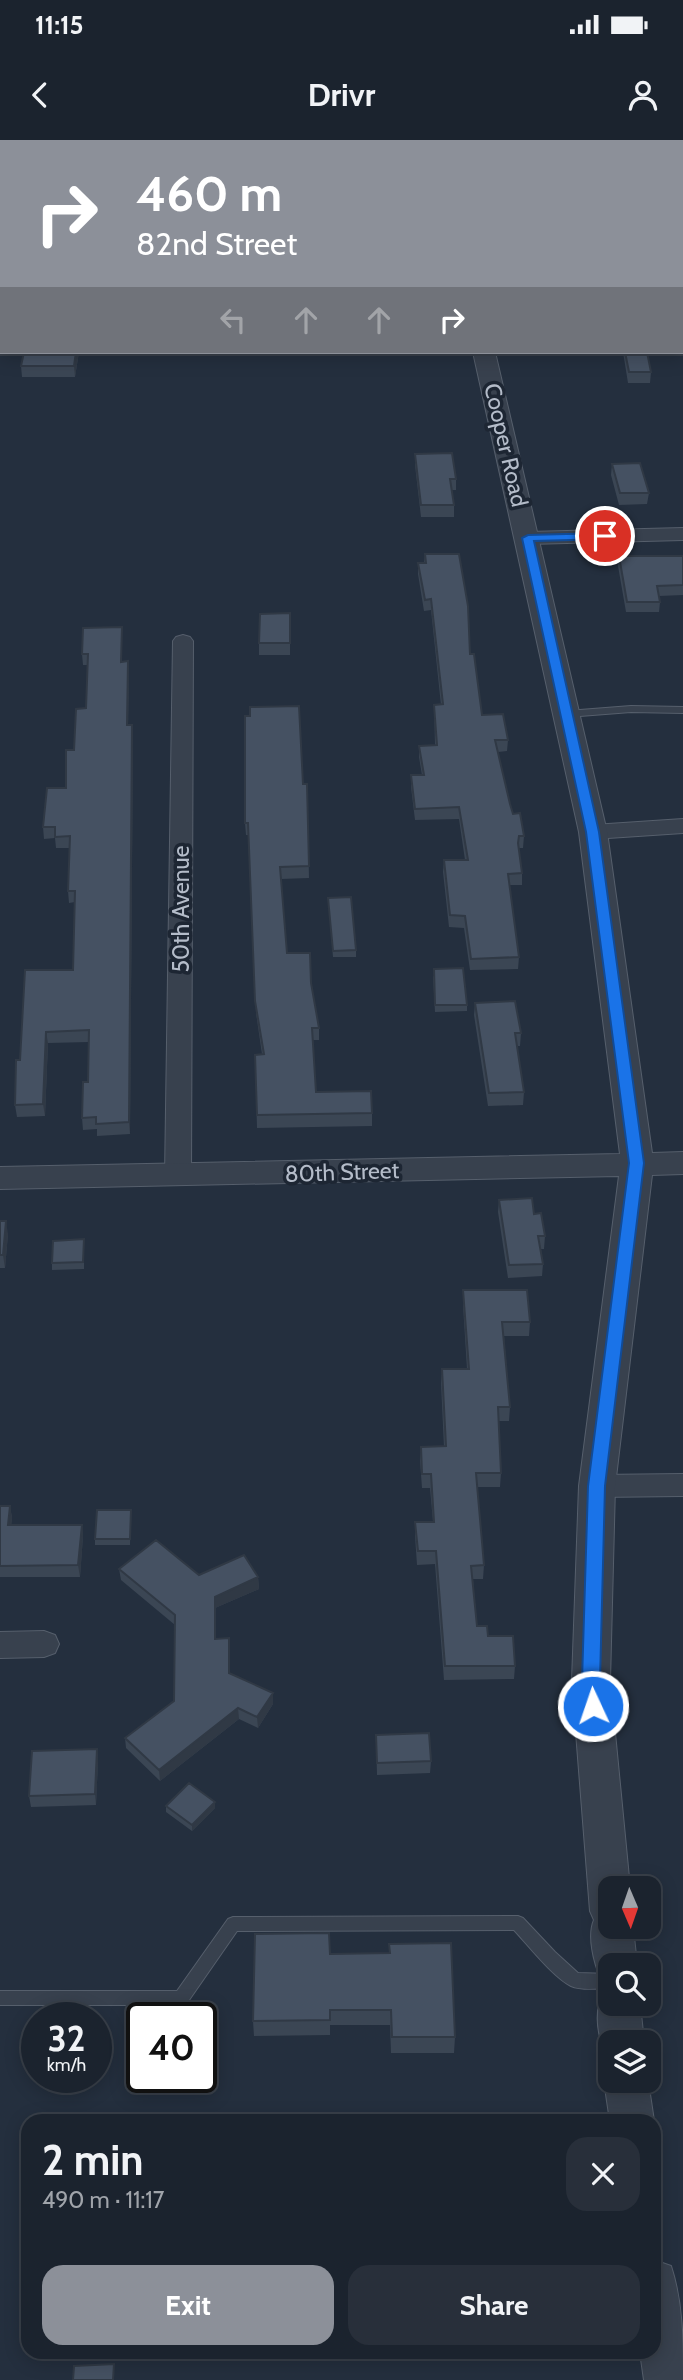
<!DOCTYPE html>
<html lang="en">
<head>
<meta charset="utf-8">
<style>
  body { margin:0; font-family:Cabin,sans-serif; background:#282f3a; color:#f1f3f6; height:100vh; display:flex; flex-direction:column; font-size:26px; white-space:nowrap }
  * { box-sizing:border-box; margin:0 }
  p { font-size:23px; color:#a0a4aa }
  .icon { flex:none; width:38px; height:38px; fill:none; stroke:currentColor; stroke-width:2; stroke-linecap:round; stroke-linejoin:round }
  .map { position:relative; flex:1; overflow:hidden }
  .side { position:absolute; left:21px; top:1974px; width:640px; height:245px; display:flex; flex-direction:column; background:#1b232e; border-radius:21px; box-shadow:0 4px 18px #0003,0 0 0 2px #39404a }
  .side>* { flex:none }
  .hud { position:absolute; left:0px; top:0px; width:684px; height:214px; box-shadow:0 4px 18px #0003,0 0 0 2px #39404a; background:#8c9099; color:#fff; overflow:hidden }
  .needle { width:46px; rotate:178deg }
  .buttons { position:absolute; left:598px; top:1736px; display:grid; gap:14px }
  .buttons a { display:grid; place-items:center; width:63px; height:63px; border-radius:14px; background:#1b232e; box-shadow:0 4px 18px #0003,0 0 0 2px #39404a; font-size:35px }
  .speed { position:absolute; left:21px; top:1862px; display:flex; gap:14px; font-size:35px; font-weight:700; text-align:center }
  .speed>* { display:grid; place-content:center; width:91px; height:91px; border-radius:50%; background:#1b232e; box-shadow:0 4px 18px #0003,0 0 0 2px #39404a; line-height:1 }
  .speed small { font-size:18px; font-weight:400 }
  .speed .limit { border:4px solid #111; border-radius:10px; background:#fff; color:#111 }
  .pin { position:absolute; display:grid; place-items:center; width:60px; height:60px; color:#fff; margin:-30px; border:4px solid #fff; border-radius:50%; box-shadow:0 2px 7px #0007 }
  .me { position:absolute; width:77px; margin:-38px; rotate:357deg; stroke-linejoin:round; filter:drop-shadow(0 0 5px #0008) }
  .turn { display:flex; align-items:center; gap:24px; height:147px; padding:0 21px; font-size:32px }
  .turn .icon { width:91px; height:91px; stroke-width:2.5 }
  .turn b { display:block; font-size:49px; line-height:60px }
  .lanes { display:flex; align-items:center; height:66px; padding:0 21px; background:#0003; justify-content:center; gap:35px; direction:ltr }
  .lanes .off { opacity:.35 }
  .round { display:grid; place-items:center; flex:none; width:74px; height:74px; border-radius:21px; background:#282f3a }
  .overview { display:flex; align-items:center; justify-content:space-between; height:119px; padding:0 21px }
  h1 { font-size:42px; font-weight:700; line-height:52px }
  .cta { display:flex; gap:14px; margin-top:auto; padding:14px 21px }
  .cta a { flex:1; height:80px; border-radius:21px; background:#8c9099; color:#fff; font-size:28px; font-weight:700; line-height:80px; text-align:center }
  .cta a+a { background:#282f3a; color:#f1f3f6 }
  .status { display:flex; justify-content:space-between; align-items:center; height:49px; padding:0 35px; background:#1b232e; direction:ltr }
  .status svg { height:19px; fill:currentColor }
  header { display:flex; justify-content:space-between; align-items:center; height:91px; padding:0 21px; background:#1b232e; font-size:32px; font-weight:700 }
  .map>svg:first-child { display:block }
</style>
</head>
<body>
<div class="status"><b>11:15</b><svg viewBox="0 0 49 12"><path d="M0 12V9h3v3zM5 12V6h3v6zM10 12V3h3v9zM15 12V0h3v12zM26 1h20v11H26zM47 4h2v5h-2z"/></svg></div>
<header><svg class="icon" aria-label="back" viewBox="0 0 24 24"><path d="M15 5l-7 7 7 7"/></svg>Drivr<svg class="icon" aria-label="person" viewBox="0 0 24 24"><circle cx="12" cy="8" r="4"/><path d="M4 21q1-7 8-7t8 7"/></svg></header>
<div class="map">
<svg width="683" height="2240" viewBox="0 0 683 2240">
  <rect width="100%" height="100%" fill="#242f3e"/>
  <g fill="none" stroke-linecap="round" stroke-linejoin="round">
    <g stroke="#565f6c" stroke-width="2">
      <path id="service" d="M631 566 683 567V573L631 572 567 577 562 574 567 571Z
        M518 1776 523 1778 555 1812 578 1833 611 1834V1848C599 1848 582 1851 571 1846 553 1837 528 1805 514 1790L237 1791 187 1863 181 1865H0V1851H177L228 1779 233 1777Z"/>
    </g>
    <g stroke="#565f6c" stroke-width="2">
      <path id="minor" d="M0 56H2V66H0Z
        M682 92H683V102H682Z
        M0 178H2V188H0Z
        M683 388V400L528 404 519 398 528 392Z
        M183 495 190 497 193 501 191 1036 187 1042 178 1045 169 1042 165 1036 173 501 176 497Z
        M683 679V693L593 699 585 697 582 692 585 687 593 685Z
        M683 1334V1356L597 1357 587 1354 583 1346 587 1338 597 1335Z
        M44 1491 55 1495 59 1504 55 1513 44 1517 0 1518V1492Z"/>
    </g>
    <g stroke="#565f6c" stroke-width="2">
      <path id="tertiary" d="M429 0H447L448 2H430Z
        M473 212H495L607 692 652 1013 683 1012V1034L652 1035 615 1346 610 1541 630 1748H611V1787H633L637 1825H611V1843L601 1839C594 1823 587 1796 594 1780L590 1771 572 1541 579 1346 619 1036 0 1049V1027L620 1014 579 692Z
        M611 1847V1864H640L644 1902H611V1918L607 1917C597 1895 594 1871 604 1850Z
        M610 1926 611 1941H648L654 1981H610L604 1941Z
        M654 2120 671 2126C683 2163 683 2201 683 2240H644L640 2212H654Z"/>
    </g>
    <use href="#service" fill="#38414e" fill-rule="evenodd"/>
    <use href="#minor" fill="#38414e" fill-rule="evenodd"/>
    <use href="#tertiary" fill="#38414e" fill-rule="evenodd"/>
  </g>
  <path fill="#3b4654" d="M0 0H29V2H2V38H0Z
    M514 0H558V2H515Z
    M24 212H79L75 237H22L21 226Z
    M623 212H647L651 232 650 243H628Z
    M415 314 456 339V350H452L454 365V377H421L415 325Z
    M612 324 649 353 647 364 619 365 611 335Z
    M425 414 470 514 482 575 508 600 507 611 498 612 510 664 513 674 524 696 523 708H519L522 733V745H509L519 817 518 829 470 830 464 788 449 787 443 732 444 720H465L459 679 415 680 411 647V635H422L419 617V606L435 605 434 565H441L431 470 424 471 418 434V423H424Z
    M619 416H683V455L659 456 660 462 659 472H626L618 426Z
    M290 473V515H259V503Z
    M122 487V522L128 521 129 533 128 585 133 596 130 994 97 996V989L83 990 82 978 88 942 89 902 48 903 45 976 17 977 15 965 20 920 73 830 75 762 69 763 68 751 70 708H56L55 698 44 699 43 687 66 648 74 610 86 568 88 525H83L82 514Z
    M303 644H307L309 738 281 739 287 813 311 843 319 888V900H313L316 952 372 973V986L257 988 255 915 262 914 256 873 248 695H246L245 683Z
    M328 758 356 810V817H333Z
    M433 836 467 865V871L435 872Z
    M475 863 521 893 520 906H517L524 952 523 965 488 966 474 875Z
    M499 1060 534 1074 545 1096 544 1109H541L543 1124 542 1136 508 1138 498 1072Z
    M0 1081 8 1094 5 1128H0Z
    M84 1099V1129L52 1130V1123Z
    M463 1150 530 1182 529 1196H504L510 1267 509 1281H499L501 1333 500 1347H477L484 1425 483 1439H473L477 1486 515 1526 514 1539 444 1540 435 1424 417 1425 415 1396V1382H433L430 1348H422L420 1321 421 1307H444L441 1243 442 1229H467L463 1165Z
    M0 1366H10L12 1378 11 1385H82L83 1396 80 1437H0Z
    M131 1370 130 1405H95V1399Z
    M119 1429 199 1435 258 1437 259 1449 215 1468V1499L230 1509V1534L273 1553V1564L258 1588 239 1579 160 1641 126 1608 125 1598 174 1561 175 1485 121 1440Z
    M376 1595 431 1621 430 1633 377 1635Z
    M97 1609 98 1621 96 1665 31 1667 29 1656Z
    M166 1666 215 1668 192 1691 166 1672Z
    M389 1804 455 1897 454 1913H391L390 1885H330V1895L254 1896 253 1881 330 1814 389 1813Z"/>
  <path fill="#303945" d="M2 154V165H0V155Z
    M76 212H79L75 237 74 226Z
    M128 521 129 533 128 596 127 585Z
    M132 585 133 596 130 994 129 982Z
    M46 892 48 903 45 976 43 964Z
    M6 1081 8 1094 5 1128 3 1115Z
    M10 1366 12 1378 10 1397 8 1385Z
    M82 1385 83 1396 80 1437 78 1425Z
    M258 1437 259 1449 215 1468V1510V1457Z
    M273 1553V1564L258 1588 257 1577Z
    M238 1568 239 1579 160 1641 159 1630Z
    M97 1609 98 1621 96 1665 95 1654Z
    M215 1662V1668L192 1691V1685Z"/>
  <path fill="#455162" stroke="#303945" stroke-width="2" d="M0 0H27V2H2V28H0Z
    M284 0H363L364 2H284Z
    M517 0H545L546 2H517Z
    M628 0H653V1H629Z
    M0 97 2 100V154L0 155Z
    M24 212H76L74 226H21Z
    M625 212H647L651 232H629Z
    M452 313 456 339H450L454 365H421L415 314Z
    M640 323 649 353H620L612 324Z
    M425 414H459L468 466 470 514H474L482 575 503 574 508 600H495L510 664 513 674 520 673 524 696H519L518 703 522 733 508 734 519 817 471 819 465 776 450 775 444 720H468L459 667 415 669 411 635H424L419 606 437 605 434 565 443 564 431 459 425 460 418 423H426Z
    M619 416H683V445L657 446 660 462H627Z
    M290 473V503H259L260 474Z
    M122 487 121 522 128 521 127 585H132L129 982 96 984V977L82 978 83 942H88L89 890 46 892 43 964 15 965 16 920H20L25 830H73L75 751H68L70 696 55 697V687H43L47 648H66V610H74L76 569 86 568 88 514H82L83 488Z
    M299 566 303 644H307L309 726 280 727 287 813H310L311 843 319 888H312L316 952 371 951 372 973 257 975 255 915 264 914 255 861 248 683H245V576H250V567Z
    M351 757 356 810 333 811 328 758Z
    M463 828 467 865H435L434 829Z
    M515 861 521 893H515L524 952 489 953 475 863Z
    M532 1058 534 1074 541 1073 545 1096H538L543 1124 509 1125 499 1060Z
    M0 1081H6L3 1115H0Z
    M84 1099 83 1122 52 1123 53 1101Z
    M463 1150H527L530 1182H502L510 1267H498L501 1333H476L484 1425 471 1426 477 1486H487L488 1496H513L515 1526H445L436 1411H418L415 1382H434L431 1334H422L421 1307 446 1306 442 1229H469Z
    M0 1366H10L8 1385H82L78 1425 0 1426Z
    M97 1370H131L130 1399H95Z
    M156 1400 199 1435 244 1415 258 1437 215 1457V1499L229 1498V1533L273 1553 257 1577 238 1568 159 1630 125 1598 174 1561 175 1475 119 1429Z
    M429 1593 431 1621 377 1623 376 1595Z
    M97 1609 95 1654 29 1656 32 1611Z
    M189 1643 215 1662 192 1685 166 1666Z
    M329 1793 330 1814 390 1813 389 1804 451 1803 455 1897H392L391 1870H330V1880L253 1881 255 1794Z
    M185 1872V1878H147V1873Z
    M114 2224 113 2240H73L74 2226Z"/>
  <path fill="#1a73e8" stroke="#114b97" stroke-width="2" d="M605 393 611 396 609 399 534 401 599 692 644 1023 605 1346 600 1541 602 1566 600 1572 593 1574 586 1572 582 1541 588 1346 629 1023 586 692 522 398 528 395Z"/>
  <g text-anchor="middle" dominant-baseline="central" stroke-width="7" stroke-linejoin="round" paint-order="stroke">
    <g font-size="23" fill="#b4bcc9" stroke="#1d2633">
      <text transform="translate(506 305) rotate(77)">Cooper Road</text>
      <text transform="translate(181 769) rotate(-90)">50th Avenue</text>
      <text transform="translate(342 1032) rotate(-2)">80th Street</text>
    </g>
  </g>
</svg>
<div class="buttons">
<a><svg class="needle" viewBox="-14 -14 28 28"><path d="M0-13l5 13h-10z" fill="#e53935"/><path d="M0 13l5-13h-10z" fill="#a0a4aa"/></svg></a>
<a><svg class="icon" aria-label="search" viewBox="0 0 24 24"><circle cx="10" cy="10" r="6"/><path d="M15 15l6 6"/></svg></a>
<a><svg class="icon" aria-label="layers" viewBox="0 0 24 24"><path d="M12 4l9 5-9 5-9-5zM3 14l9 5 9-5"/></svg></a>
</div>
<div class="speed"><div>32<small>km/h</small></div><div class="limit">40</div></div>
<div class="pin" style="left:605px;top:396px;background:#d93025"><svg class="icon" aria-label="arrive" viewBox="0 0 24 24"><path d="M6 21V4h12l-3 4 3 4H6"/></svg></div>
<svg class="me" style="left:593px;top:1566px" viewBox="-20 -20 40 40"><circle r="17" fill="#1a73e8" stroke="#fff" stroke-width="3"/><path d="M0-11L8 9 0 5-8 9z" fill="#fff"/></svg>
<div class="hud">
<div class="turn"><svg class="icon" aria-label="right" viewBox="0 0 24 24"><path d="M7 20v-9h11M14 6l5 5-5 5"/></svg><div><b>460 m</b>82nd Street</div></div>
<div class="lanes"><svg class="icon off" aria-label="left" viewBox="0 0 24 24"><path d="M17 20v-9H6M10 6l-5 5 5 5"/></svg><svg class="icon off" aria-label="ahead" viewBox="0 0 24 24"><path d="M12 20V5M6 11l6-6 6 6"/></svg><svg class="icon off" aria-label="ahead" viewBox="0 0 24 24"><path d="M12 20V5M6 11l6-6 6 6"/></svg><svg class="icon" aria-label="right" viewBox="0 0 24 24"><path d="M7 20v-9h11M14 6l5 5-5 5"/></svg></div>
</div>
<section class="side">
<div class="overview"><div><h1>2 min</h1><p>490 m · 11:17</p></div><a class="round"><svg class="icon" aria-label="close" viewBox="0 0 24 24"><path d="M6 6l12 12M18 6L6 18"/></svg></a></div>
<div class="cta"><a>Exit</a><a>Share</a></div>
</section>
</div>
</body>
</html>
